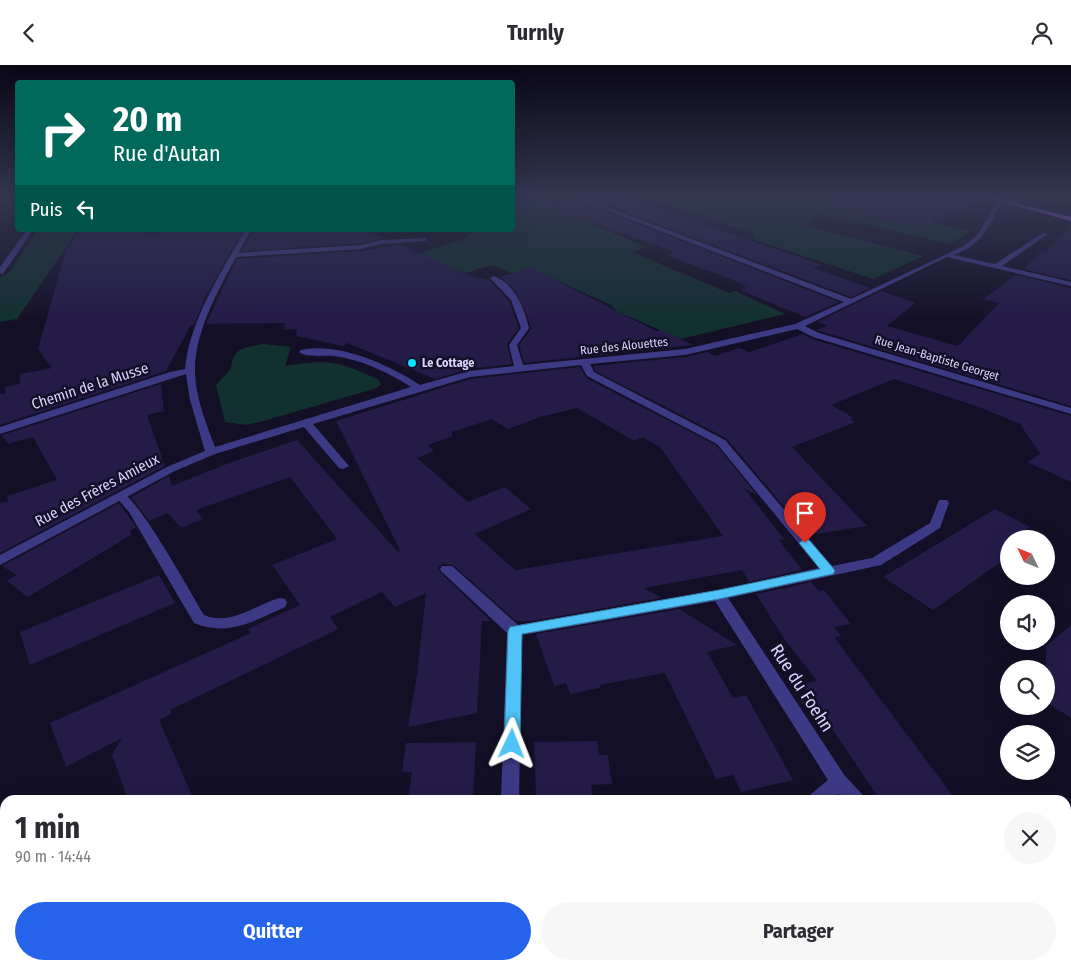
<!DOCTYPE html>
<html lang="fr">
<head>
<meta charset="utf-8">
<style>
  body { margin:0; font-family:"Fira Sans Condensed",sans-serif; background:#f7f7f7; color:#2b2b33; height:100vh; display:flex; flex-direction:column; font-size:19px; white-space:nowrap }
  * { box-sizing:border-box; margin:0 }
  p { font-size:16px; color:#7c7c81 }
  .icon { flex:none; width:28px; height:28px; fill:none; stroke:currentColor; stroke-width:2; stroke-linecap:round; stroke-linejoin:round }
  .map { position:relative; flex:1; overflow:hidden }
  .sheet { position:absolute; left:0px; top:730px; width:1071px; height:175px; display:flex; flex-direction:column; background:#fff; border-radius:15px 15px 0 0; box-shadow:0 5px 20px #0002 }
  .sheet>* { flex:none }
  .hud { position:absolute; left:15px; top:15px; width:500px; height:152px; border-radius:5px; box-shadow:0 5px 20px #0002; background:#00695c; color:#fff; overflow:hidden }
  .needle { width:32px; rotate:313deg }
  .controls { position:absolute; left:1000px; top:465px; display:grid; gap:10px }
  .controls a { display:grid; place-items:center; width:55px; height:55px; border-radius:50%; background:#fff; box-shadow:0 5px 20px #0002; font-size:25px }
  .pin { position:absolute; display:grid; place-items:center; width:42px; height:42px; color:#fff; margin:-51px -21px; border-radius:50% 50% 50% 0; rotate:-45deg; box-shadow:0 0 5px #0007 }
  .pin .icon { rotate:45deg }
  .me { position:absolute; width:55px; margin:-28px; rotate:2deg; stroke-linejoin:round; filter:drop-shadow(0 0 4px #0008) }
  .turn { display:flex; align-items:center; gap:18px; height:105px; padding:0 15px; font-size:22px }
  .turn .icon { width:65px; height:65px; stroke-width:2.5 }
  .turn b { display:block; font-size:35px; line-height:42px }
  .then { display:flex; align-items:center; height:48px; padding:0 15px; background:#0003; gap:10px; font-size:19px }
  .round { display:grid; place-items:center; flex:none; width:52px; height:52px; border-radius:26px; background:#f7f7f7 }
  .headline { display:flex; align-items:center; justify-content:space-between; height:85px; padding:0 15px }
  h1 { font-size:30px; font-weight:700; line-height:38px }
  .action { display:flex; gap:10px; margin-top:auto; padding:10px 15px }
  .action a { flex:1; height:58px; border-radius:30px; background:#2563eb; color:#fff; font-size:20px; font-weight:700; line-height:58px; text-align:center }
  .action a+a { background:#f7f7f7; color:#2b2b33 }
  header { display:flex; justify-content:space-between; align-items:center; height:65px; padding:0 15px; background:#fff; font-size:22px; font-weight:700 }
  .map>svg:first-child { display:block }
</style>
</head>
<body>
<header><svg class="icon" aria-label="back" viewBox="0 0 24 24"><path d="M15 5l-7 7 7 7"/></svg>Turnly<svg class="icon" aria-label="person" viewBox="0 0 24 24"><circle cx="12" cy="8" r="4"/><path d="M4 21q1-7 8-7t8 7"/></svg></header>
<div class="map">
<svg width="1071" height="905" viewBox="0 0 1071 905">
  <rect width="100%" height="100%" fill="#130f26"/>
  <path fill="#12302f" d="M513 133H537L605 165 647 182 632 187 729 228 735 226 785 249 681 274 618 247 611 240 531 204 513 209 492 200 466 208 415 190 466 173 472 165H512Z
    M654 133H923L928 156 967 166 964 172 948 179 821 149 803 160 923 191 873 214 755 175 753 168 651 134Z
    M38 165H78L17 254 0 257V212L9 208Z
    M263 279 291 282 285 301C329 294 339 296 379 315L381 319 377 323 260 357 246 360 225 357 216 320 231 304C232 283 245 282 263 279Z"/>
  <path fill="#241b47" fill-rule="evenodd" d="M599 133H627L822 200 813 203 870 223 851 232 592 134Z
    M839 133H984V134L915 162 838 142Z
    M578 136 839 237 805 252 740 225 746 223 742 221 746 220 666 190 674 187 546 141Z
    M1071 160V215L1024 204 1042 186 1045 187Z
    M80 165H148V169L189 165H243L206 231 194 260H191L166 306 0 360V329H5V322L20 319V309L52 303 38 284 66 184Z
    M253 165H366L384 173 361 178 242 186Z
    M400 180 474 212 489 215 509 236 519 263 507 279 512 299 469 304 435 314 347 278 343 281 296 271 297 264 284 265 285 258 206 259 237 194 361 186Z
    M531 203 656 266 661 265 693 280 524 298 519 280 531 264 529 255 515 225 500 212Z
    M1016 210 1071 223V341L816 265 827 261 817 257 881 226 915 238 887 261 958 281 999 238 983 234Z
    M803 269 812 274 1071 351V417L1027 397 1040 389 1020 359 979 342 894 314 831 340 854 353 850 354 856 357 792 382 867 461 816 469 797 457 726 373 595 306 593 301 685 292 707 287 715 291 739 283 749 287Z
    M580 302 586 313 716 380 758 431 744 423 784 474 779 475 802 505 749 517 742 505 644 523 661 533 532 556H516L453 500 442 499 438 503 441 508 491 556H482L477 648 408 662 417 609 426 528 395 542 382 527 330 552 338 564 170 645 172 649 159 655 194 735H128L112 690 122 673 66 702 50 658 251 568 248 564 300 540 272 500 337 474 290 412 196 445 203 454 181 463 168 448 149 456 131 432 169 411 172 421 229 398 297 375 398 487 400 485 336 356 470 314ZM577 343 634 376 642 372 660 382 723 471 515 505 475 469 531 444 505 422 468 437 417 393 434 386 428 380 452 371V367L492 354 508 364 540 352Z
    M161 319 164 346 147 350 165 401 0 488V438L8 436 7 431 57 415 33 372 8 379 2 370Z
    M119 438 136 462 130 465 131 470 28 532 7 516 17 510 2 501Z
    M995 444 1030 462 1023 467 1033 472 1009 474V491L933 545 883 512Z
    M159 510 175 538 30 600 20 567Z
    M811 517 819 526 824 525 851 559 834 562 841 571 834 572 956 735H880L802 619 817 616 783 572 756 529Z
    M679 544 737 580 707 587 733 633 746 630 793 715 741 727 733 710 716 714 665 608 600 620V623L570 629 566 618 554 621 536 569Z
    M1071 560V653L1046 637V581Z
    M597 676 599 690H608L612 719 591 720 593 735H536L534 677Z
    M476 677 473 735H408L412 707H402L406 678Z"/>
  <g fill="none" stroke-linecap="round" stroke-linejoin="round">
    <path fill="#3d3a85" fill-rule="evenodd" d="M27 165H33L3 209H0V202Z
      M424 173 426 174V176L381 179 361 184 235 192 232 190 235 188 361 180 381 175Z
      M121 427C138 432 192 530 204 550 232 561 254 540 280 533L285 534 287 538 285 542C254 556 229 572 194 558L129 447 115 431Z"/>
    <path fill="#3d3a85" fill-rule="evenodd" d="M575 133H583L851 234 964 181 978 169 999 133H1007L1001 136C991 160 980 182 953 190L995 199 1043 168 1048 169 1002 201 1071 217V221L947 192 805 261 819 268 1071 343V349L813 272 797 264 685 290 590 299 594 307 725 375 832 501 872 493 930 458 939 435H947L949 438 940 463 881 500 728 533 845 711 862 729 864 735H843L838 729 831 735H809L811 729 828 715 715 536 522 570 519 735H501L507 568 442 507 440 504 442 501H452L518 560 719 525 819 503 717 379 587 311 581 300 470 312 313 359 349 401 343 404 339 403 304 362 215 389 175 406 0 500V490L167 402 205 386 190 335 186 309 0 369V362L170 307 185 304C190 254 221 208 245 165H251C230 205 193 261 195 308 196 333 206 359 215 382L411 322C388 307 362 295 334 291 324 290 307 293 299 287L301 285C339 277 389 300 420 320L469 306 514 301 509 280 521 263 511 235 490 213 494 211C515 219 524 243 529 263L517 280 523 300 685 284 795 259 844 237Z
      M561 900H596L594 905H563Z"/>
    <path fill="#c25bff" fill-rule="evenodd" d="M986 133H996L1071 152V156Z"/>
  </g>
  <linearGradient id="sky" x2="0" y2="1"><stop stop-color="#0a0815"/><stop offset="0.51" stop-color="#333752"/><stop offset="1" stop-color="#333752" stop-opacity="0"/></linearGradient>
  <rect width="1071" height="260" fill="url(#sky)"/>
  <path fill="#4fc3f7" stroke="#337fa1" d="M805 474 809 475 833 503 835 506 833 509 719 534 522 569 520 679 517 683 512 685 506 683 504 679 508 566 510 562 719 525 820 504 799 478Z"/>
  <circle fill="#00e5ff" stroke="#130f26" stroke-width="2" cx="412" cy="298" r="5"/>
  <g text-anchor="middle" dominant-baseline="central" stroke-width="5" stroke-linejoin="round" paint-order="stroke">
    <g font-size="12" fill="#d9d4ff" stroke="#130f26">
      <text transform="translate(624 281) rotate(-6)">Rue des Alouettes</text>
      <text transform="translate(937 293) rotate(17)">Rue Jean-Baptiste Georget</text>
    </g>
    <g font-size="12" font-weight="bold" fill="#d9d4ff" stroke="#130f26" text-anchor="start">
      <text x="422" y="298">Le Cottage</text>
    </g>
    <g font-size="15" fill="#d9d4ff" stroke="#130f26">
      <text transform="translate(90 321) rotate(-18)">Chemin de la Musse</text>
      <text transform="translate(97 425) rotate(-28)">Rue des Frères Amieux</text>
    </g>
    <g font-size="18" fill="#d9d4ff" stroke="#130f26">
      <text transform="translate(802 623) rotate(57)">Rue du Foehn</text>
    </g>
  </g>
</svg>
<div class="controls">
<a><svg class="needle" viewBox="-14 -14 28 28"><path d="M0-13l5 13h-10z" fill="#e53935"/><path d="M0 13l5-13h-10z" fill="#7c7c81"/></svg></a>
<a><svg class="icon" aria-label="sound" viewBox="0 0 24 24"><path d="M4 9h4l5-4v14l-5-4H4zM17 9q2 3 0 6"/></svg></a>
<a><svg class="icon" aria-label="search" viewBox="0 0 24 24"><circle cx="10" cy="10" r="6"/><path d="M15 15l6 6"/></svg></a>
<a><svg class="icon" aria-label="layers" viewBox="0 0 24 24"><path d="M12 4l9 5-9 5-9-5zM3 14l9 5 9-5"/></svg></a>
</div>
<div class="pin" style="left:805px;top:478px;background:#d93025"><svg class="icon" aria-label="arrive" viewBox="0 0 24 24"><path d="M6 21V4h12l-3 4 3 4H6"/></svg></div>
<svg class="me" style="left:512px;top:679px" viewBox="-20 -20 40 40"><path d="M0-17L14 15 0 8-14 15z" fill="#4fc3f7" stroke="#fff" stroke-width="4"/></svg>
<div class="hud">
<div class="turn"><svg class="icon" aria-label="right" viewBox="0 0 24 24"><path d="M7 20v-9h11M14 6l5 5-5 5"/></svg><div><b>20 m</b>Rue d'Autan</div></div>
<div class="then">Puis<svg class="icon" aria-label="left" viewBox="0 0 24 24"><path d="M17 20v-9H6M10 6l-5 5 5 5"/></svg></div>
</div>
<section class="sheet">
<div class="headline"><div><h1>1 min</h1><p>90 m · 14:44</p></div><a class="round"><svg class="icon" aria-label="close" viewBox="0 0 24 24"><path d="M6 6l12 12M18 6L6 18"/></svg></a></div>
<div class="action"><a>Quitter</a><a>Partager</a></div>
</section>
</div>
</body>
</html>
